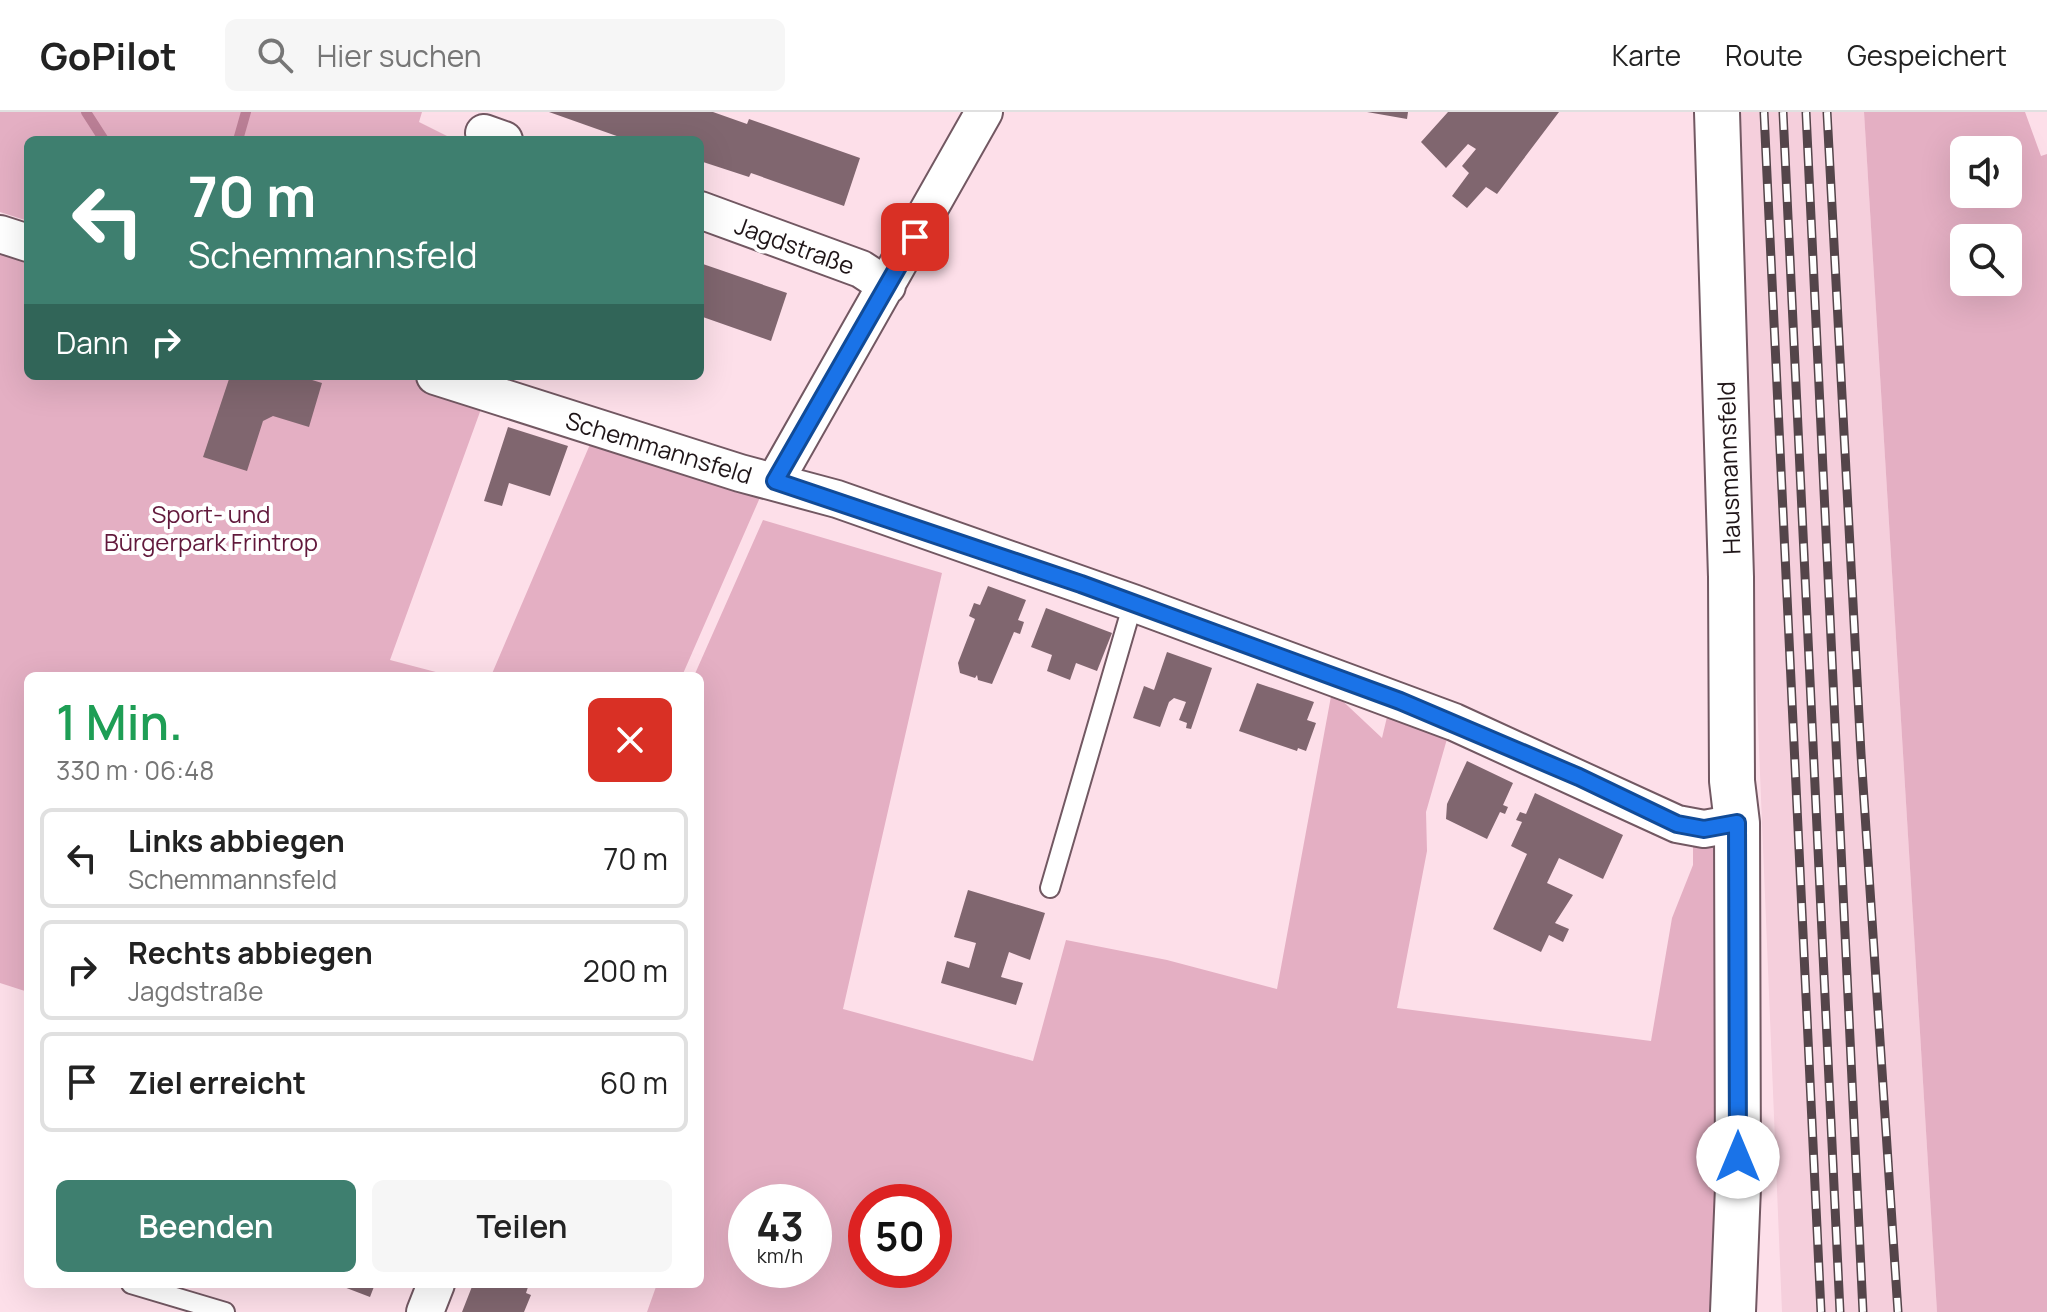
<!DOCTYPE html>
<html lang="de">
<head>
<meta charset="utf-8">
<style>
  body { margin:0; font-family:Manrope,sans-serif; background:#f6f6f6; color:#222; height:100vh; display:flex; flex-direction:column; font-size:30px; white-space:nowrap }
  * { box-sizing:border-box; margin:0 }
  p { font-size:26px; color:#767676 }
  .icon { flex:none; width:44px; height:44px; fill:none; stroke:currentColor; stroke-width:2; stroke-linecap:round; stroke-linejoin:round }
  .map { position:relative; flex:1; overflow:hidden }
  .panel { position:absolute; left:24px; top:560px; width:680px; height:616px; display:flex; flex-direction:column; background:#fff; border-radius:12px; box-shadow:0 8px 32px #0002 }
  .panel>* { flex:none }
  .guide { position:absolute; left:24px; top:24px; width:680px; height:244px; border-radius:12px; box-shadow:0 8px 32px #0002; background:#3e7f6f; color:#fff; overflow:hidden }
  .fabs { position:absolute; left:1950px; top:24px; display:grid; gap:16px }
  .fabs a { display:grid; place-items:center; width:72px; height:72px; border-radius:12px; background:#fff; box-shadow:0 8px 32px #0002; font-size:40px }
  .speed { position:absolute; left:728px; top:1072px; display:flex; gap:16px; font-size:40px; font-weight:700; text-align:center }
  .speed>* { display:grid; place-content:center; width:104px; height:104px; border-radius:50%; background:#fff; box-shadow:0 8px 32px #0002; line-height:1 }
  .speed small { font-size:20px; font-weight:400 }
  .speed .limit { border:12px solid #d22; background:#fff; color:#111 }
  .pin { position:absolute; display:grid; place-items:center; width:68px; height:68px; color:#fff; margin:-34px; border-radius:16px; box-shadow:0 4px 12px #0006 }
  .me { position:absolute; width:88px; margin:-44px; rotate:0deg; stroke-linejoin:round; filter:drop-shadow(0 0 6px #0008) }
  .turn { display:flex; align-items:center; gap:28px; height:168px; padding:0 32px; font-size:36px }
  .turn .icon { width:104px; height:104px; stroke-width:2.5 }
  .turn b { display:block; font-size:56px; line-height:68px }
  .then { display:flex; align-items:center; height:76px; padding:0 32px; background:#0003; gap:16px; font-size:30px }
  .round { display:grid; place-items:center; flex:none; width:84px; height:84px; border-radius:12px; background:#f6f6f6 }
  .overview { display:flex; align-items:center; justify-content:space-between; height:136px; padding:0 32px }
  h1 { font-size:48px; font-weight:600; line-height:60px; color:#1e9e55 }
  .primary-button { display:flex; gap:16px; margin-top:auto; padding:16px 32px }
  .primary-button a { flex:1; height:92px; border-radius:12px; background:#3e7f6f; color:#fff; font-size:32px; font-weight:600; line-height:92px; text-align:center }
  .primary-button a+a { background:#f6f6f6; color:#222 }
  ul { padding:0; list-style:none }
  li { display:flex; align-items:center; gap:24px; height:100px; margin:0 16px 12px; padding:0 16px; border:4px solid #e0e0e0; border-radius:12px }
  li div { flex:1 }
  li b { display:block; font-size:30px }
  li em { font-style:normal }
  header { display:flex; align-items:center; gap:48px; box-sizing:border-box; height:112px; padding:0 40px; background:#fff; border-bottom:2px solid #e0e0e0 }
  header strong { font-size:38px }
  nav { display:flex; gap:44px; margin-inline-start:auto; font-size:28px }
  .search { width:560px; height:72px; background:#f6f6f6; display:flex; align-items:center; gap:20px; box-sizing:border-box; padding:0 28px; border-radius:12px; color:#767676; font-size:30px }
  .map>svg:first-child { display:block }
</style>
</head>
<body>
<header>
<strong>GoPilot</strong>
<div class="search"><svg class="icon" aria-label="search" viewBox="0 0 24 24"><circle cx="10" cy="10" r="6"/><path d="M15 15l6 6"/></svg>Hier suchen</div>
<nav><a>Karte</a><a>Route</a><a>Gespeichert</a></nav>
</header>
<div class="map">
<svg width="2047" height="1200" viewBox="0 0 2047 1200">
  <rect width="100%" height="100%" fill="#fddfe9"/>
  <path fill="#f5cfdc" d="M1733 0H1864L1937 1200H1782Z"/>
  <path fill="#e4afc3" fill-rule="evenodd" d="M0 0H422L419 10 455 28H28V109L0 100Z
    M1864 0H2025L2041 44 2047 42V1200H1937ZM1964 38H2008V82H1964ZM1964 126H2008V170H1964Z
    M0 141 28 149V264H412L485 286 390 548 451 564H28V880L0 871Z
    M594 323 765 374 682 564H491Z
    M763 408 942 461 843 897 1033 949 1066 828 1167 848 1277 877 1332 579 1382 626 1387 605 1433 622 1449 620 1426 700 1427 739 1397 896 1651 929 1672 806 1693 753V720L1726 731 1723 1200H647L657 1172H700V564H694ZM746 1090H814V1158H746ZM866 1090H934V1158H866Z"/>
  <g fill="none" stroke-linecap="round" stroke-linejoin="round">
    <path stroke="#bb7f96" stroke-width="10" d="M86 0 104 28
      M238 28 246 0"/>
  </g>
  <path fill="#80666f" d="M549 0H713L747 12 749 7 860 46 844 94 751 61 749 65 700 49V28H628Z
    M1367 0H1408L1407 7Z
    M1448 0H1559L1497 82 1486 75 1467 96 1452 84 1469 61 1462 54 1476 37 1468 32 1446 56 1421 30Z
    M700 151 787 181 771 229 700 204Z
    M230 264H299L322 271 309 315 273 304 263 309 247 359 203 345Z
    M508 315 568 334 550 384 509 371 502 394 484 389Z
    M988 474 1026 488 1018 508 1024 510 1020 522 1014 520 992 572 978 568 977 563 975 566 960 561 958 551 975 507 969 504 974 491 980 493Z
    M1046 496 1112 521 1097 559 1076 551 1070 568 1047 559 1052 543 1031 535Z
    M1167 540 1212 556 1191 617 1186 616 1187 611 1179 608 1186 590 1174 586 1169 590 1160 615 1133 606 1144 574 1154 578Z
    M1257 571 1314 590 1307 608 1316 611 1306 639 1298 636 1297 639 1239 619Z
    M1467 649 1513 671 1503 693 1508 695 1505 702 1500 700 1487 727 1446 707 1447 692Z
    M1535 681 1623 723 1603 767 1559 746 1547 771 1573 783 1555 811 1569 817 1563 830 1549 823 1541 840 1493 817 1527 742 1511 734 1522 710 1516 708 1520 700 1526 702Z
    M968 778 1045 801 1030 848 1009 840 1001 865 1023 871 1016 893 941 871 947 849 969 856 976 831 954 825Z
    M336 1172H375L370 1185Z
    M473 1172H529L526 1181 531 1183 524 1200H462Z"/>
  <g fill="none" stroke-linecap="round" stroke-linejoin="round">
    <g stroke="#725862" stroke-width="22">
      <path id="lane" d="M1050 776 1133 491
        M131 1172 225 1200"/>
    </g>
    <g stroke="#725862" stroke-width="40">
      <path id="street" d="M484 21 504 28
        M700 98 861 157 887 174
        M0 122 28 131
        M435 264 740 361 837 387 1133 491 1454 610 1677 712 1704 717 1737 711
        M775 369 984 0
        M425 1200 436 1172"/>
    </g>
    <g stroke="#725862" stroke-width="48">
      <path id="secondary" d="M1717 0 1731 465 1732 669 1737 711 1738 1075 1733 1200"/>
    </g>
    <use href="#lane" stroke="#fff" stroke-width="18"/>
    <use href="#street" stroke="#fff" stroke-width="36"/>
    <use href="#secondary" stroke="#fff" stroke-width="44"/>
    <g stroke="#54454a" stroke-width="9">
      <path id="rail" d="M1764 0 1821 1200
        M1783 0 1840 1200
        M1806 0 1863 1200
        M1827 0 1861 642 1898 1200"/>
    </g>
    <use href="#rail" stroke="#fff" stroke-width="6" stroke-dasharray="18" stroke-linecap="butt"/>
  </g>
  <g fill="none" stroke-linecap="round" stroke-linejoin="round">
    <g stroke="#114b97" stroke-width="20">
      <path id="route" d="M915 125 775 369 1081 472 1400 589 1579 665 1677 712 1704 717 1737 711 1738 1045"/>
    </g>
    <use href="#route" stroke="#1a73e8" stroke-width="14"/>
  </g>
  <g text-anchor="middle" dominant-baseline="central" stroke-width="8" stroke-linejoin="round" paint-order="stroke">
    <g font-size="24" fill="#1f1518" stroke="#fff">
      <text transform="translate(795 133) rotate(20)">Jagdstraße</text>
      <text transform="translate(659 335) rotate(17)">Schemmannsfeld</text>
      <text transform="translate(1728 356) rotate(-92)">Hausmannsfeld</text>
    </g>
    <g font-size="24" fill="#62193c" stroke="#fff">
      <text x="211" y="401">Sport- und<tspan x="211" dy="28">Bürgerpark Frintrop</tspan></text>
    </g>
  </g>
</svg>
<div class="fabs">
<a><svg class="icon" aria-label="sound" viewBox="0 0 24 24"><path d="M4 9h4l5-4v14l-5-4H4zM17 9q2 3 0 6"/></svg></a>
<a><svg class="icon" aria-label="search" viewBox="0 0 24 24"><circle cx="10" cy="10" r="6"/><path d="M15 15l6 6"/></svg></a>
</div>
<div class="speed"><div>43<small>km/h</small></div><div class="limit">50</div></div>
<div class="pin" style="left:915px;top:125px;background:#d93025"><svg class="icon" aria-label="arrive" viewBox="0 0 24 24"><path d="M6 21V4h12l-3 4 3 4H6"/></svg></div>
<svg class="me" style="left:1738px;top:1045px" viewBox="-20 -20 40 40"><circle r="19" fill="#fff"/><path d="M0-13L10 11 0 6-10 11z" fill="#1a73e8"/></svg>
<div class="guide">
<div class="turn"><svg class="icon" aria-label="left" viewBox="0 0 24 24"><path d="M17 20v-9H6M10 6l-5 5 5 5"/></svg><div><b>70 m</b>Schemmannsfeld</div></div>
<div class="then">Dann<svg class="icon" aria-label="right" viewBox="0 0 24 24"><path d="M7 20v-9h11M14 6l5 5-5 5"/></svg></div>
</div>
<section class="panel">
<div class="overview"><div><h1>1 Min.</h1><p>330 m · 06:48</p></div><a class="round" style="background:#d93025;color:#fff"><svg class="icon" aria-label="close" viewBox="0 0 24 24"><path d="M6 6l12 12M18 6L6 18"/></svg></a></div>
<ul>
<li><svg class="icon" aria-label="left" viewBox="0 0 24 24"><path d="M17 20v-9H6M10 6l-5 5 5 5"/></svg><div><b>Links abbiegen</b><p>Schemmannsfeld</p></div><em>70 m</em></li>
<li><svg class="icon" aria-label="right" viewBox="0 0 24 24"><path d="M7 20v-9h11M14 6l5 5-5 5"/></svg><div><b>Rechts abbiegen</b><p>Jagdstraße</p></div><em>200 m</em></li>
<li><svg class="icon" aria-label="arrive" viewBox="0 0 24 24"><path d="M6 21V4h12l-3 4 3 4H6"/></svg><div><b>Ziel erreicht</b></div><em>60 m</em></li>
</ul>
<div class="primary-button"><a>Beenden</a><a>Teilen</a></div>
</section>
</div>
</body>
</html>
